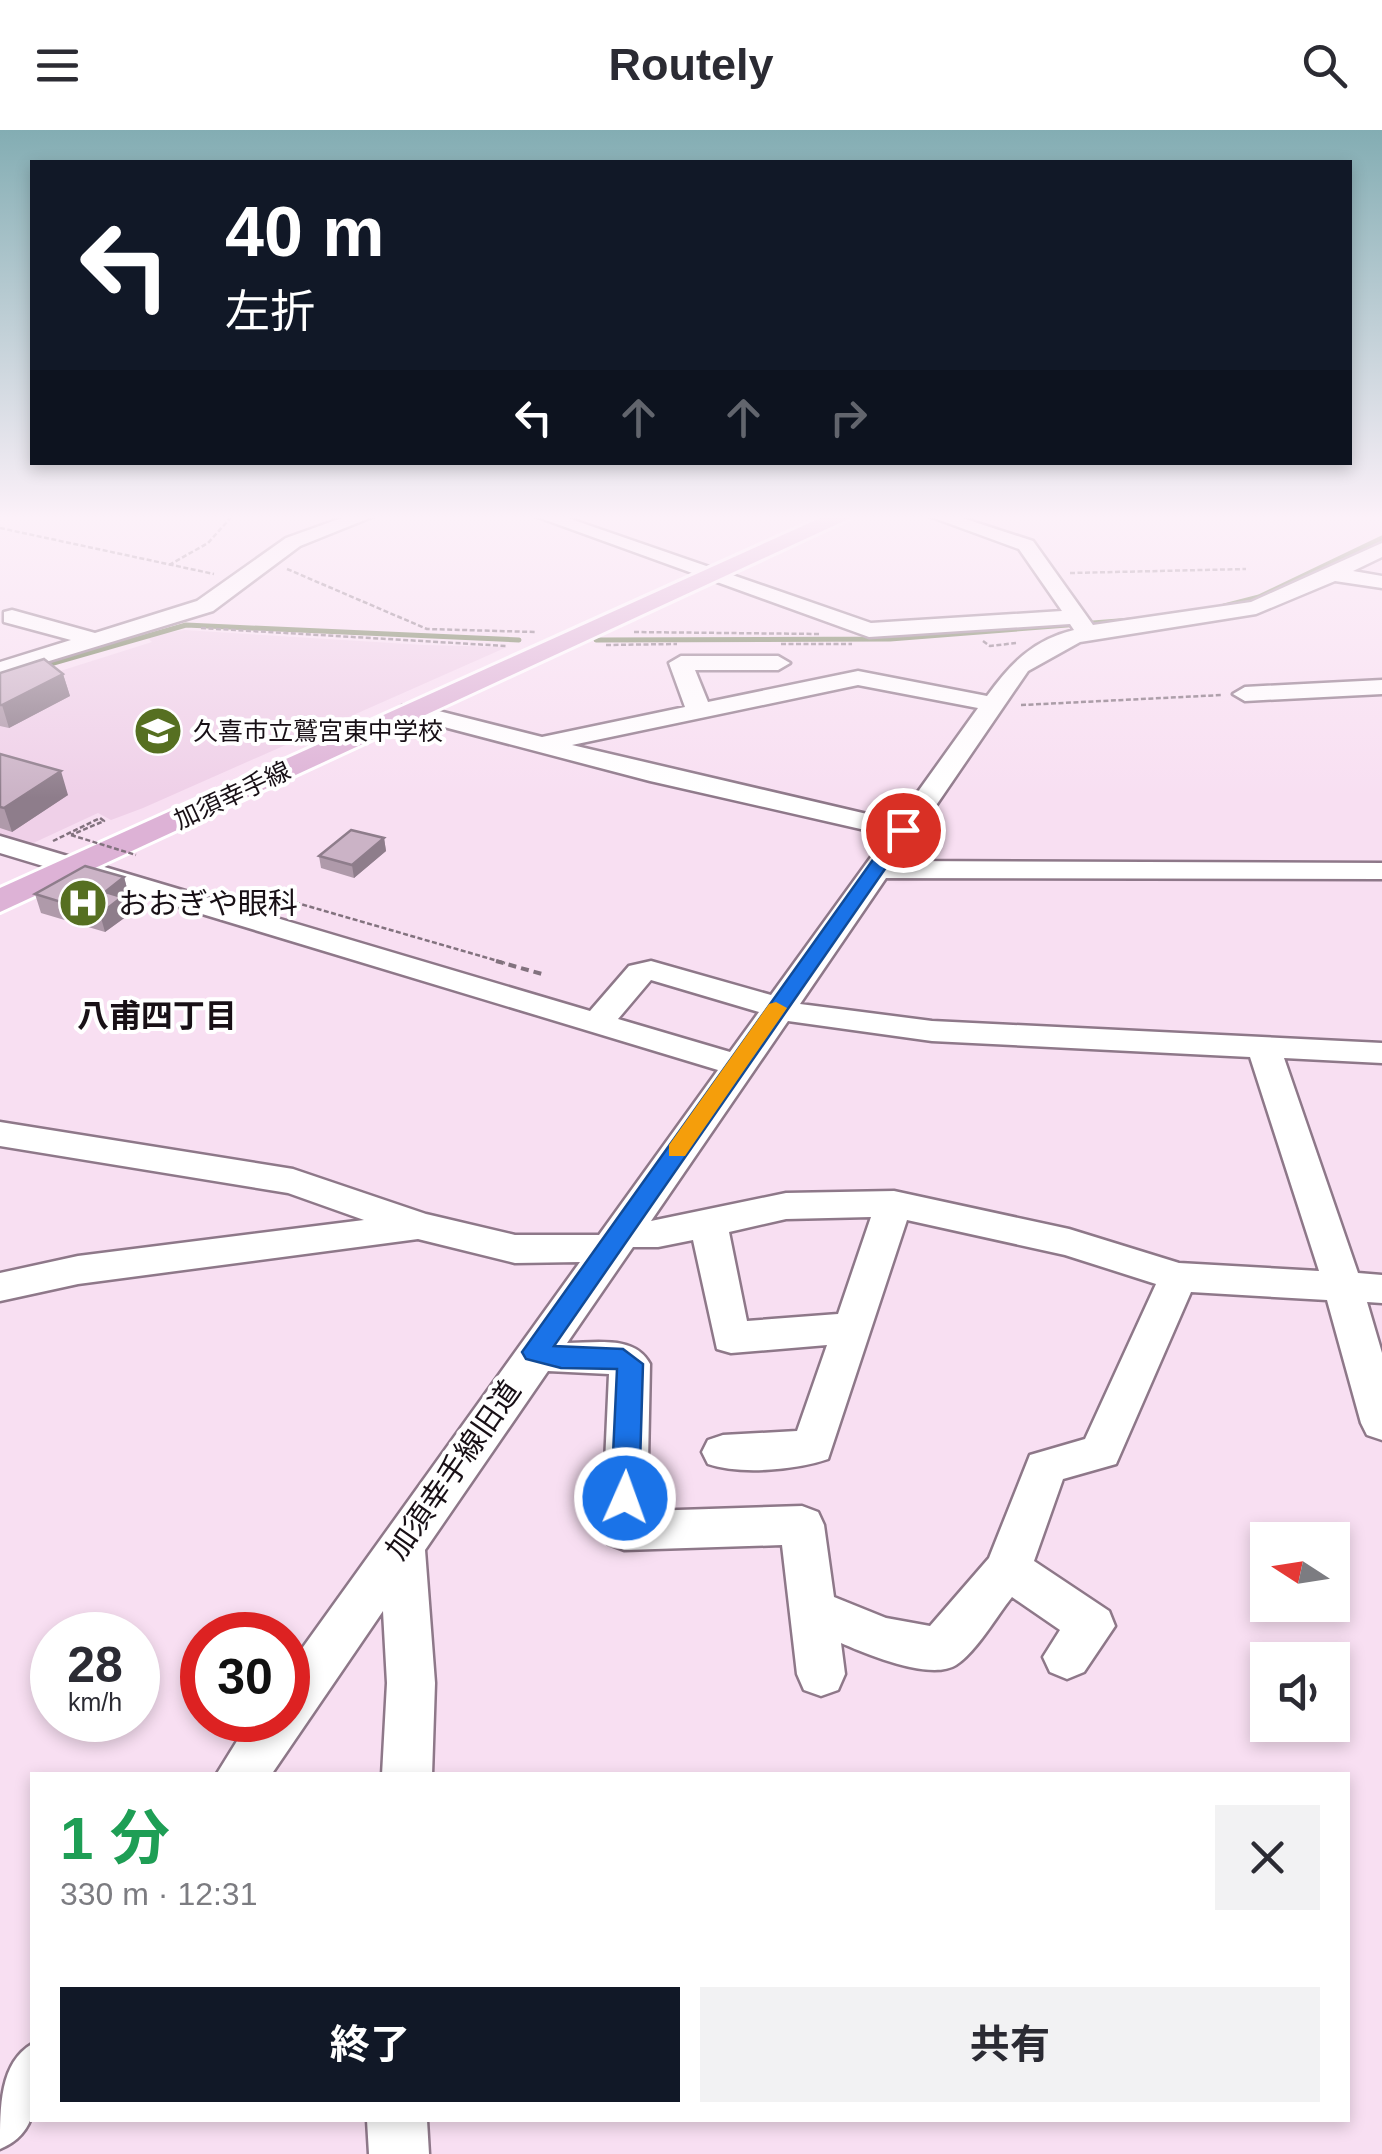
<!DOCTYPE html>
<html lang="ja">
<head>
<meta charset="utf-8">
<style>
  body { margin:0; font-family:Helvetica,"Noto Sans JP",sans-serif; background:#f2f2f3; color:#2b2b33; height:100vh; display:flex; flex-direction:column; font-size:38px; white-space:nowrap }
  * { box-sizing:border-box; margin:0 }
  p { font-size:32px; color:#7c7c81 }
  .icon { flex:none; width:55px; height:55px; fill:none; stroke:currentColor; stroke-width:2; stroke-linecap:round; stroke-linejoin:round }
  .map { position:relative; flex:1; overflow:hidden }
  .details { position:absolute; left:30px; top:1642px; width:1320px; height:350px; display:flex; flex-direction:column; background:#fff; border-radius:0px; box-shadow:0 5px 15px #0003 }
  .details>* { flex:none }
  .hud { position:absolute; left:30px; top:30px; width:1322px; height:305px; border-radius:0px; box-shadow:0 5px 15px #0003; background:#111827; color:#fff; overflow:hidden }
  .needle { width:65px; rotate:282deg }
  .tools { position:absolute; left:1250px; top:1392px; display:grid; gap:20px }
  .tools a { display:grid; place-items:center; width:100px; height:100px; border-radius:0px; background:#fff; box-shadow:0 5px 15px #0003; font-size:50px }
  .speed { position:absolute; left:30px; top:1482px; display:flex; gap:20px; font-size:50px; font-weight:700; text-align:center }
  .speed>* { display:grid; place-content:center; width:130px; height:130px; border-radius:50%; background:#fff; box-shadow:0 5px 15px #0003; line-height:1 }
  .speed small { font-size:25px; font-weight:400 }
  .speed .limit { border:15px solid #d22; background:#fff; color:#111 }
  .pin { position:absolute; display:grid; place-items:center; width:85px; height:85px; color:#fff; margin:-42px; border:5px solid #fff; border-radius:50%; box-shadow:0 2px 10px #0007 }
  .me { position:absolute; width:110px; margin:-55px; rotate:2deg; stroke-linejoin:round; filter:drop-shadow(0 0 8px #0008) }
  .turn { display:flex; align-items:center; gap:35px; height:210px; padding:0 30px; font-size:45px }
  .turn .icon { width:130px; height:130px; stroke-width:2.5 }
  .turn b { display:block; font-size:70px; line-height:85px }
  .lanes { display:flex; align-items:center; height:95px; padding:0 30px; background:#0003; justify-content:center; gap:50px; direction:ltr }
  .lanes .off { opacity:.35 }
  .round { display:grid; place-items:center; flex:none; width:105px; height:105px; border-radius:0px; background:#f2f2f3 }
  .overview { display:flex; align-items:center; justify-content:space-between; height:170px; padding:0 30px }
  h1 { font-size:60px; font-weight:700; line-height:75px; color:#1e9e55 }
  .button { display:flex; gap:20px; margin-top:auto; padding:20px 30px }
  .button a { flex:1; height:115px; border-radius:0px; background:#111827; color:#fff; font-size:40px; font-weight:700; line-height:115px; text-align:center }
  .button a+a { background:#f2f2f3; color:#2b2b33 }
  header { display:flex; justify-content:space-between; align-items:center; height:130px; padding:0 30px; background:#fff; font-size:45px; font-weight:700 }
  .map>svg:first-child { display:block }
</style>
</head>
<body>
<header><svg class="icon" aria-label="menu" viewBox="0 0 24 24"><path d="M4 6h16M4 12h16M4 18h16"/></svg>Routely<svg class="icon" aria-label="search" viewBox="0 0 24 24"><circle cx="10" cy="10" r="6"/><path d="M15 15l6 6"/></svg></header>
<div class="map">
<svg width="1382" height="2024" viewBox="0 0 1382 2024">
  <rect width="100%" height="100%" fill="#f8dff2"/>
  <path fill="#efd0e8" d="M184 500 424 515 507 517 143 678 111 690 98 683 29 715 0 706V560L152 512 148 508 159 504Z"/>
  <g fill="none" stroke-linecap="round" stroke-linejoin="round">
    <path stroke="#68774d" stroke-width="5" d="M1224 476 1259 467 1382 408
      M596 510 890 509 1131 490
      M43 536 186 495 519 510"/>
    <g stroke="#8e7889" stroke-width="5">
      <path id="minor" d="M350 385H377L300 416 213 481 0 546V532L71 510 4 492V482L12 480 95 503 197 471 286 408Z
        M532 385H559L871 493 1062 481 1019 419 926 385H953L1033 411 1093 495 1251 472 1382 413V427L1353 441 1382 446V458L1335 451 1256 484 1080 512 1028 541 898 731 1382 733V749L886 748 800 874 932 891 1382 913V933L1284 928 1358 1143 1382 1145V1173L1367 1172 1382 1223V1310L1367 1305 1361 1293 1327 1170 1191 1162 1116 1334 1063 1349 1034 1431 1109 1481 1115 1496 1084 1542 1067 1549 1050 1542 1043 1527 1060 1500 1012 1467C996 1487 977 1521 956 1535 931 1551 866 1524 841 1513L845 1544 838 1560 821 1566 804 1560 797 1544 782 1415 624 1420 608 1414 602 1401 609 1244 548 1241 425 1420 435 1553 432 1645H382L387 1553 383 1481 271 1645H216L250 1590H288V1538L580 1132 515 1133 418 1109 78 1154 0 1171V1143L78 1126 364 1090 288 1063 0 1016V992L293 1039 426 1084 515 1105H599L718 940 0 723V706L590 881 629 836 651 831 771 865 887 705 650 651 402 586 399 581 402 576 411 574 542 607 685 577 669 533 681 526H778L790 533 778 540H695L708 572 858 541 987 566C1011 533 1033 510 1074 500L1070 494 869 507ZM858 555 978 578 897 691 572 615ZM651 850 759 882 730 922 618 889ZM788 891 932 911 1250 927 1319 1141 1179 1133 1069 1099 894 1061 786 1063 651 1091ZM871 1087 838 1184 747 1191 729 1102 786 1089ZM907 1090 1065 1125 1156 1154 1085 1309 1030 1325 989 1428 930 1496 886 1488 834 1467 824 1395 818 1382 802 1376 647 1381 650 1234C635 1205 596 1213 567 1213L633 1117H658L693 1110 717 1219 731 1223 827 1215 797 1301 723 1305 708 1310 702 1322 708 1334C740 1345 796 1340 828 1329Z
        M1382 550V564L1245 571 1233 564 1245 557Z
        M32 1914C35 1958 45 2000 0 2019 0 1975 0 1933 32 1914Z
        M367 1990H427L429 2024H369Z"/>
    </g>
    <g stroke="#fff" stroke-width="6">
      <path id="major" d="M827 385H857L0 782V758Z"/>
    </g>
    <path stroke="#82727e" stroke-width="2.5" stroke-dasharray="5 2.5" stroke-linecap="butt" d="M0 398 214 444
      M169 435 208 413 233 385
      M287 439 427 499 535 502
      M1070 443 1246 439
      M201 498 506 516
      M634 502 819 504
      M983 511 990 516 1016 513
      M781 514H852
      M606 515 677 514
      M1021 575 1222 565
      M53 711 100 688 104 691 71 705
      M259 762 505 833"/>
    <path stroke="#82727e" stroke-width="4" stroke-dasharray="8 5" stroke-linecap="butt" d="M496 831 542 844"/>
    <use href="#minor" fill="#fff" fill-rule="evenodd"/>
    <use href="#major" fill="#ddb2d6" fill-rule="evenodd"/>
    <path stroke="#82727e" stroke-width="2.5" stroke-dasharray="5 2.5" stroke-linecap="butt" d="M71 705 136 725"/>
  </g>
  <path fill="#af9aaa" d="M0 543 63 544 70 566 9 598 0 596Z
    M0 624 68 665 12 702 0 698Z
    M384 708 386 721 354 748 321 738 319 726Z
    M124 747 129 766 123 771 127 786 105 802 41 783 35 764Z"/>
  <path fill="#8e7d8b" d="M63 544 70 566 9 598 2 575Z
    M61 641 68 665 12 702 4 678Z
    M384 708 386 721 354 748 352 735Z
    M124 747 129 766 123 771 127 786 105 802 100 784 105 762Z"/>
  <path fill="#cbb3c6" stroke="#8e7d8b" stroke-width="2.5" d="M44 529 63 544 2 575H0V543Z
    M0 624 61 641 4 678 0 677Z
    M351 700 384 708 352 735 319 726Z
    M85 736 124 747 105 762 122 767 100 784 35 764Z"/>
  <linearGradient id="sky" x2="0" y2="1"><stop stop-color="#83adb3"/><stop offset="0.58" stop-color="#fcf1f9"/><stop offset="1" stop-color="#fcf1f9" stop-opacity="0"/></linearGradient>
  <rect width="1382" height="668" fill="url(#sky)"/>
  <path fill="#1a73e8" stroke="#114b97" stroke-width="2.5" d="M897 696 912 700 554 1216 623 1219 643 1234 639 1368 635 1376H615L611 1368 617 1239 561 1238 526 1229 522 1222Z"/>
  <path fill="#f59e0b" d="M776 872 787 878 685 1026H669V1015L769 874Z"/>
  <defs>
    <g id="school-disc" transform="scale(2.5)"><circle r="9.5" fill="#566f21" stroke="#fff"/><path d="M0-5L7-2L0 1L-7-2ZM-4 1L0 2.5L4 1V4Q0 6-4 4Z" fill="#fff"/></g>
    <g id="hospital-disc" transform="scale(2.5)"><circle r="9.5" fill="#566f21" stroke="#fff"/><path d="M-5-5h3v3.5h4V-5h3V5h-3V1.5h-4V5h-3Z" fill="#fff"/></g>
  </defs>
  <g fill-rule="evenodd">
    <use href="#school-disc" x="158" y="601"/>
    <use href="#hospital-disc" x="83" y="773"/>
  </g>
  <g text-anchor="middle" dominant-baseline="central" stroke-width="8" stroke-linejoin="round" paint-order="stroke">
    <g font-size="25" fill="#181016" stroke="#fff" text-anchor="start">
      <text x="193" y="601">久喜市立鷲宮東中学校</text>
    </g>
    <g font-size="25" fill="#181016" stroke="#fff">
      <text transform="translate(232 665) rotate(-25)">加須幸手線</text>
    </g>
    <g font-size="30" fill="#181016" stroke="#fff" text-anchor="start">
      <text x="118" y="773">おおぎや眼科</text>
    </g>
    <g font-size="30" fill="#181016" stroke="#fff">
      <text transform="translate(453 1340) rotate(-55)">加須幸手線旧道</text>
    </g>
    <g font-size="32" font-weight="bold" fill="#181016" stroke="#fff">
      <text x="157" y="886">八甫四丁目</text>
    </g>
  </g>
</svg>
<div class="tools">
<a><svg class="needle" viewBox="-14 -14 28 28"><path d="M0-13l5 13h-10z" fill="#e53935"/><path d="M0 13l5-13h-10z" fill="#7c7c81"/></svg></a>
<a><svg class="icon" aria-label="sound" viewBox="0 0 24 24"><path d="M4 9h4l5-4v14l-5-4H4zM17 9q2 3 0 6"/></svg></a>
</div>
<div class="speed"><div>28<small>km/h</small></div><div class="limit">30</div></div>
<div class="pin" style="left:903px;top:700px;background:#d93025"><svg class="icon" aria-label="arrive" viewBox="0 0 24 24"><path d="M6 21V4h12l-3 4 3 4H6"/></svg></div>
<svg class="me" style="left:625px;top:1368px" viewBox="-20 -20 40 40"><circle r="17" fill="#1a73e8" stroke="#fff" stroke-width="3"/><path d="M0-11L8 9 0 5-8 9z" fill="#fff"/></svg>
<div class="hud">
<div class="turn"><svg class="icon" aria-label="left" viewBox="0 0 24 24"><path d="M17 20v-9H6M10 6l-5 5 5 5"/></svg><div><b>40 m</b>左折</div></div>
<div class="lanes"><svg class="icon" aria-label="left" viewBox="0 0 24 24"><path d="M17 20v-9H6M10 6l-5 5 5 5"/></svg><svg class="icon off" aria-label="ahead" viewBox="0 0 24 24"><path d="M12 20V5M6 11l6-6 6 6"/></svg><svg class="icon off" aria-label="ahead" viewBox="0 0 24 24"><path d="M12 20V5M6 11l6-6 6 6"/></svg><svg class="icon off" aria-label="right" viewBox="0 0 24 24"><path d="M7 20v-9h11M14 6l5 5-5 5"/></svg></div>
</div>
<section class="details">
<div class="overview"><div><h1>1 分</h1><p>330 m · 12:31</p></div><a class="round"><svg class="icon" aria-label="close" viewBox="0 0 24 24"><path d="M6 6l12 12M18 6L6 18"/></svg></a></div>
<div class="button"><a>終了</a><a>共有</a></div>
</section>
</div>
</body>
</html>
